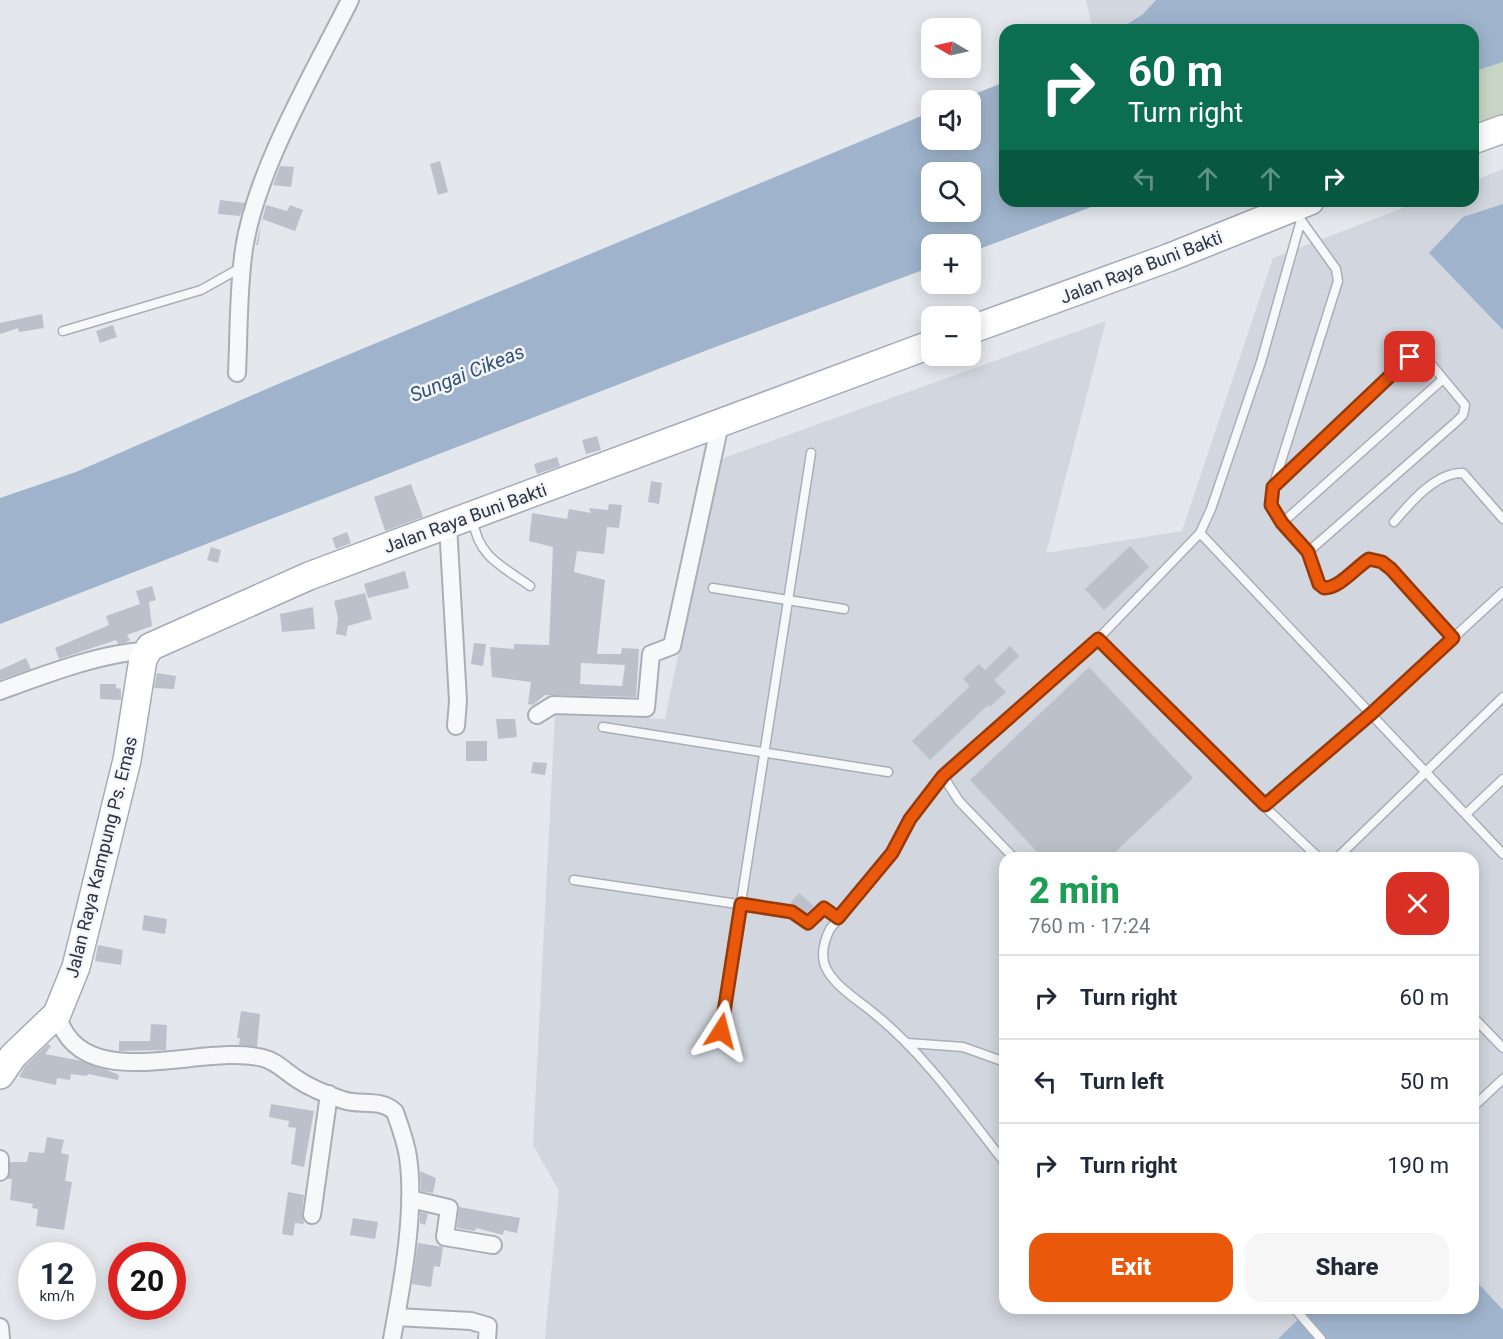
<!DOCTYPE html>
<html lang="en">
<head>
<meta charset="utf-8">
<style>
  body { margin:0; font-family:Roboto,sans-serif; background:#f6f6f7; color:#1f2937; height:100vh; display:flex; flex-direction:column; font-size:22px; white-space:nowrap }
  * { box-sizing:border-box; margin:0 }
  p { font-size:20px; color:#747a83 }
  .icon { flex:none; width:33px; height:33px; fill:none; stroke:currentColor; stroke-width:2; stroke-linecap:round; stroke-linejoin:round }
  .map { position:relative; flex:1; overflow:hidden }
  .sheet { position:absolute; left:999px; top:852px; width:480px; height:462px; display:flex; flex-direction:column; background:#fff; border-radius:18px; box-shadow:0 3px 15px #0003 }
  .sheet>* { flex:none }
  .guide { position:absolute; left:999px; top:24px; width:480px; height:183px; border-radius:18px; box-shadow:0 3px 15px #0003; background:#0b6e4f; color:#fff; overflow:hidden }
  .needle { width:39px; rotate:279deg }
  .buttons { position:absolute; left:921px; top:18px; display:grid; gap:12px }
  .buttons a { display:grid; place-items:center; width:60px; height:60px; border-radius:12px; background:#fff; box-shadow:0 3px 15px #0003; font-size:30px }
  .speed { position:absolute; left:18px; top:1242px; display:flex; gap:12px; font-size:30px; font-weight:700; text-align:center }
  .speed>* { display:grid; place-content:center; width:78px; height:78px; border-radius:50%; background:#fff; box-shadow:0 3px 15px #0003; line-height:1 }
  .speed small { font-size:15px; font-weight:400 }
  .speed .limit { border:9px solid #d22; background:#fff; color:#111 }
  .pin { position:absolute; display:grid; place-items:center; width:51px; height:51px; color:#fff; margin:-26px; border-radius:12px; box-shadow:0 3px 9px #0006 }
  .me { position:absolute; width:66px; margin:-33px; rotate:9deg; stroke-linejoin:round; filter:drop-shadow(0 0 4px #0008) }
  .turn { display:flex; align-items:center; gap:21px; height:126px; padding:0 30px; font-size:27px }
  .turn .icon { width:78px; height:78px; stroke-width:2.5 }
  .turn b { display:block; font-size:42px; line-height:51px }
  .lanes { display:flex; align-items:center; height:57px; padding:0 30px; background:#0003; justify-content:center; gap:30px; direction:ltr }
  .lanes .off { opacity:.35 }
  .round { display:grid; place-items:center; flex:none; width:63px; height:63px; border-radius:18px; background:#f6f6f7 }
  .summary { display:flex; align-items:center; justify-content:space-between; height:102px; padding:0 30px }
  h1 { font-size:36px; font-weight:800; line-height:45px; color:#1e9e55 }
  .action { display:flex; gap:12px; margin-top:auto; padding:12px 30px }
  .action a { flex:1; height:69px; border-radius:18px; background:#ea580c; color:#fff; font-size:24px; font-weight:800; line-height:69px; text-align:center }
  .action a+a { background:#f6f6f7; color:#1f2937 }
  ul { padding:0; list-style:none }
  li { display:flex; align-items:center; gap:18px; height:84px; padding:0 30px; border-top:2px solid #e0e1e3 }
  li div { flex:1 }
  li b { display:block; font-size:22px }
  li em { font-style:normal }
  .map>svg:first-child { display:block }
</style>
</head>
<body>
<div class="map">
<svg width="1503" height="1339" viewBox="0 0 1503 1339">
  <rect width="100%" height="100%" fill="#e4e7ec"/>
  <path fill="#d2d6de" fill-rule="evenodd" d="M1086 0H1156L1143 14 1118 30H1093Z
    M1503 169V1339H545L559 1191 533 1145 555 715 665 719 718 460 1106 321 1046 553 1182 531 1273 258 1421 201H1473V181ZM1005 858H1473V1308H1005Z"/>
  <path fill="#c9d6c5" d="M1503 62V129L1473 140V72Z"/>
  <path fill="#9fb4cc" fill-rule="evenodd" d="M1156 0H1503V62L1473 72V30H1118L1143 14Z
    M1005 82V201H1107L971 252 970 244H932L931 267 710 349 0 624V498L76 472 278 384 931 112 932 140H970V100H959ZM932 172H970V212H932Z
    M1503 204V330L1429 253 1463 217Z
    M1473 1278 1503 1310V1339H1278L1310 1308H1473Z"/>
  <path fill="#bbc0ca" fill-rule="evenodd" d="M440 161 448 192 438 195 430 164Z
    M280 166 294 167 291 187 273 185Z
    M220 200 245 203 240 216 218 214Z
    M266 205 287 211 290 205 303 210 295 231 262 219 258 245H256Z
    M42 314 44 328 19 332 18 328 0 334V323Z
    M113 325 117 337 100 343 96 331Z
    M597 436 601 450 586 454 582 440Z
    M557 457 560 466 537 474 534 464Z
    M651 481 662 483 659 504 648 502Z
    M411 484 423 517 385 531 374 497Z
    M609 504 622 505 619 528 607 527 604 554 577 551 574 572 605 580 597 654H621L622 648 639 649 636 697 545 695 533 705 528 704 531 682 492 677 490 647 514 649V644L549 645 553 547 529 541 532 513 567 519 569 509 591 513 589 508 608 510ZM581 663 625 665 622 686 580 684Z
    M347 532 351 543 336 549 332 538Z
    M1130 546 1149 567 1104 610 1085 589Z
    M211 547 221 550 218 563 207 560Z
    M405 571 409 588 368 598 364 584Z
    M152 586 156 600 149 602 152 626 127 635 130 640 125 643 118 644 116 640 59 659 55 648 109 625 106 616 140 604 136 591Z
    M365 593 372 619 348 626 346 636 336 634 338 618 334 601Z
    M313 607 315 629 282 632 280 614Z
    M474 643 486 644 483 666 471 664Z
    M1010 646 1019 656 994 680 1006 692 990 707 988 705 930 760 912 741 970 686 963 679 979 664 985 670Z
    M26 658 31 669 0 680V670Z
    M1089 667 1193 778 1109 858H1043L970 780Z
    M157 673 176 676 174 689 154 688Z
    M100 684H116V688L121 689V700L100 699Z
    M496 719H515L517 737 498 739Z
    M466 741H487V761H466Z
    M533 762 547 763 545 775 531 773Z
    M799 893 814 906 806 914 790 903Z
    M144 915 167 919 165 934 142 930Z
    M98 945 123 950 121 965 95 961Z
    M241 1011 260 1014 257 1047 239 1045 240 1038H237Z
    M151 1024 167 1025 166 1050 119 1051V1041H150Z
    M48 1044 51 1046 45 1054 82 1061 105 1069 119 1075 118 1080 88 1074 87 1076 71 1074 70 1080 57 1078 56 1085 19 1077 25 1066Z
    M271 1104 314 1111 304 1167 291 1164 296 1128 288 1127 289 1121 269 1117Z
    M47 1137 64 1140 61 1153 69 1155 65 1181 72 1182 64 1230 36 1226 38 1209 32 1208 33 1204 10 1200 12 1179H7L10 1162H27L29 1152 44 1153Z
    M420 1171 436 1178 433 1193 421 1191Z
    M288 1192 304 1195 302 1214 304 1224 295 1223 293 1236 282 1234Z
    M459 1207 520 1218 517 1233 504 1230 503 1235 476 1228 475 1231 457 1228Z
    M420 1212 428 1214 425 1225 420 1223Z
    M353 1218 378 1222 375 1239 350 1235Z
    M418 1243 443 1247 440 1267 434 1266 431 1287 412 1284Z"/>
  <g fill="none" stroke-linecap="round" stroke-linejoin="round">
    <g stroke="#a9aeb7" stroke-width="11">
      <path id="lane" d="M1301 220 1336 269 1338 281 1273 487C1269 525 1290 525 1308 551 1314 561 1315 573 1319 584L1330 588 1369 559 1381 562 1391 569 1453 638
        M63 331 201 290 242 267
        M1276 484 1409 356 1426 358 1465 405 1463 415 1456 422 1308 552
        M473 520C478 557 502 566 530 586
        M1394 522C1410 503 1436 472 1463 473L1503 519
        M1282 523 1442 380
        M1200 533 1503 854
        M713 588 844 609
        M1098 639 1249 792 1319 858
        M603 727 888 772
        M943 776 910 819 892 853 830 929C824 941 820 955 826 968 835 987 861 1002 876 1015 927 1057 964 1111 1005 1163
        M1265 805 1372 713 1503 592
        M1466 814 1503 779
        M1014 858 959 801 943 776 1098 639 1200 533 1211 509 1261 362 1301 220 1298 209
        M1337 858 1503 697
        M574 880 792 912 808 923 824 908 838 918
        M1473 1017 1503 1048
        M721 1031 811 453
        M908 1043 963 1047 1005 1062
        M1473 1107 1503 1079
        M1294 1308 1321 1339"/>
    </g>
    <g stroke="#a9aeb7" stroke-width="20">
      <path id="street" d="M237 373C239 332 238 289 244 249 256 170 314 72 350 0
        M448 525 458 701 456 726
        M0 691C41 676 103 652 146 651
        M537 715 553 705 646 708 651 654 672 646 720 424
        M57 1014C81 1099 202 1042 263 1058 276 1061 286 1072 297 1079 310 1088 328 1095 343 1100 360 1106 381 1098 395 1112 400 1127 406 1142 408 1157 416 1210 402 1285 392 1339
        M0 1159V1172
        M410 1199 449 1208 445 1237 493 1245
        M312 1215 329 1094
        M396 1317 471 1321 488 1326 487 1339
        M0 1327 1 1339"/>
    </g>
    <g stroke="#a3abb8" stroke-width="30">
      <path id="primary" d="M1473 140 1503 129
        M970 330 1168 258 1310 201
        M0 1075 13 1056 57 1014 76 967 127 760 143 659 150 647 309 576 932 344"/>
    </g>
    <use href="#lane" stroke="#f7f8fa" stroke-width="8"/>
    <use href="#street" stroke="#f7f8fa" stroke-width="16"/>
    <use href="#primary" stroke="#fff" stroke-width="27"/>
  </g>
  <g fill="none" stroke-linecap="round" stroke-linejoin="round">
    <g stroke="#983908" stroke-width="15">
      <path id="route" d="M721 1031 741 904 792 912 808 923 824 908 838 918 892 853 910 819 943 776 1098 639 1265 805 1372 713 1453 638 1391 569 1382 562 1369 559C1356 567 1340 588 1324 588L1319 584 1308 552 1282 523 1271 505 1273 487 1410 357"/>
    </g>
    <use href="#route" stroke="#ea580c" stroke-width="10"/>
  </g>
  <g text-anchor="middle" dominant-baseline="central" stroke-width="5" stroke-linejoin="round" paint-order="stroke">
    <g font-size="18" fill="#2b3445" stroke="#f4f6f9">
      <text transform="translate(1141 267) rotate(-21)">Jalan Raya Buni Bakti</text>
      <text transform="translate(465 518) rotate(-20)">Jalan Raya Buni Bakti</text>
      <text transform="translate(101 857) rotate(-76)">Jalan Raya Kampung Ps. Emas</text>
    </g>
    <g font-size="20" font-style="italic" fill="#34527a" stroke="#f4f6f9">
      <text transform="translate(467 373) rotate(-22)">Sungai Cikeas</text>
    </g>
  </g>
</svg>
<div class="buttons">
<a><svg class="needle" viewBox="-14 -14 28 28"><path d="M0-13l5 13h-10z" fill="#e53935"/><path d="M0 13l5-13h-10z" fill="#747a83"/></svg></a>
<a><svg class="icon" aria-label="sound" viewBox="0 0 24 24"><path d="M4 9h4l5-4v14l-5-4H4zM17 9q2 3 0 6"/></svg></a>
<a><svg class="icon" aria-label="search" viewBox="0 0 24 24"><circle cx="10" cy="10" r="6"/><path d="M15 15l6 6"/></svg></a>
<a>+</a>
<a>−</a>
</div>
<div class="speed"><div>12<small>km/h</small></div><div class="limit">20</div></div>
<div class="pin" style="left:1410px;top:357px;background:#d93025"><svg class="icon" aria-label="arrive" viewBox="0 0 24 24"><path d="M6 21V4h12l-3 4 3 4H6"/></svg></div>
<svg class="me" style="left:721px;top:1031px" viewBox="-20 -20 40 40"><path d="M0-17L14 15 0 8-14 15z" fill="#ea580c" stroke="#fff" stroke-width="4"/></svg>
<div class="guide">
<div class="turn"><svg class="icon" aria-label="right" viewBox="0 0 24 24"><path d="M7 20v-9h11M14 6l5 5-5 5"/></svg><div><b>60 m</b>Turn right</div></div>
<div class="lanes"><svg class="icon off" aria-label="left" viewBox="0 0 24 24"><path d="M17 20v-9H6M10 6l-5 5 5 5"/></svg><svg class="icon off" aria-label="ahead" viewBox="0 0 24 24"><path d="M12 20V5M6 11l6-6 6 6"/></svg><svg class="icon off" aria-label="ahead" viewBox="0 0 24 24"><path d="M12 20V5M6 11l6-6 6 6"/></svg><svg class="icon" aria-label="right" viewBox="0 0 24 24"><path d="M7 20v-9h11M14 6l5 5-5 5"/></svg></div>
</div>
<section class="sheet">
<div class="summary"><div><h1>2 min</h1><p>760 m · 17:24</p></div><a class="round" style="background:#d93025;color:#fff"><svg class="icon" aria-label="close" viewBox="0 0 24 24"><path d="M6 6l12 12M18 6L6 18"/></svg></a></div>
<ul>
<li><svg class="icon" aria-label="right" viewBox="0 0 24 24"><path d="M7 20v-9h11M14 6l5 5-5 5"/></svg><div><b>Turn right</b></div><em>60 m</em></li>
<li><svg class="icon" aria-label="left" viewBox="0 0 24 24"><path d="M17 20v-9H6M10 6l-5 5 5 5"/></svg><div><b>Turn left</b></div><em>50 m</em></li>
<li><svg class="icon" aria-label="right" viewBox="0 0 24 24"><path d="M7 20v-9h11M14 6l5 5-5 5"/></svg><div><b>Turn right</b></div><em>190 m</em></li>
</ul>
<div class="action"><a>Exit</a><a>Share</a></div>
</section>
</div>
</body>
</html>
